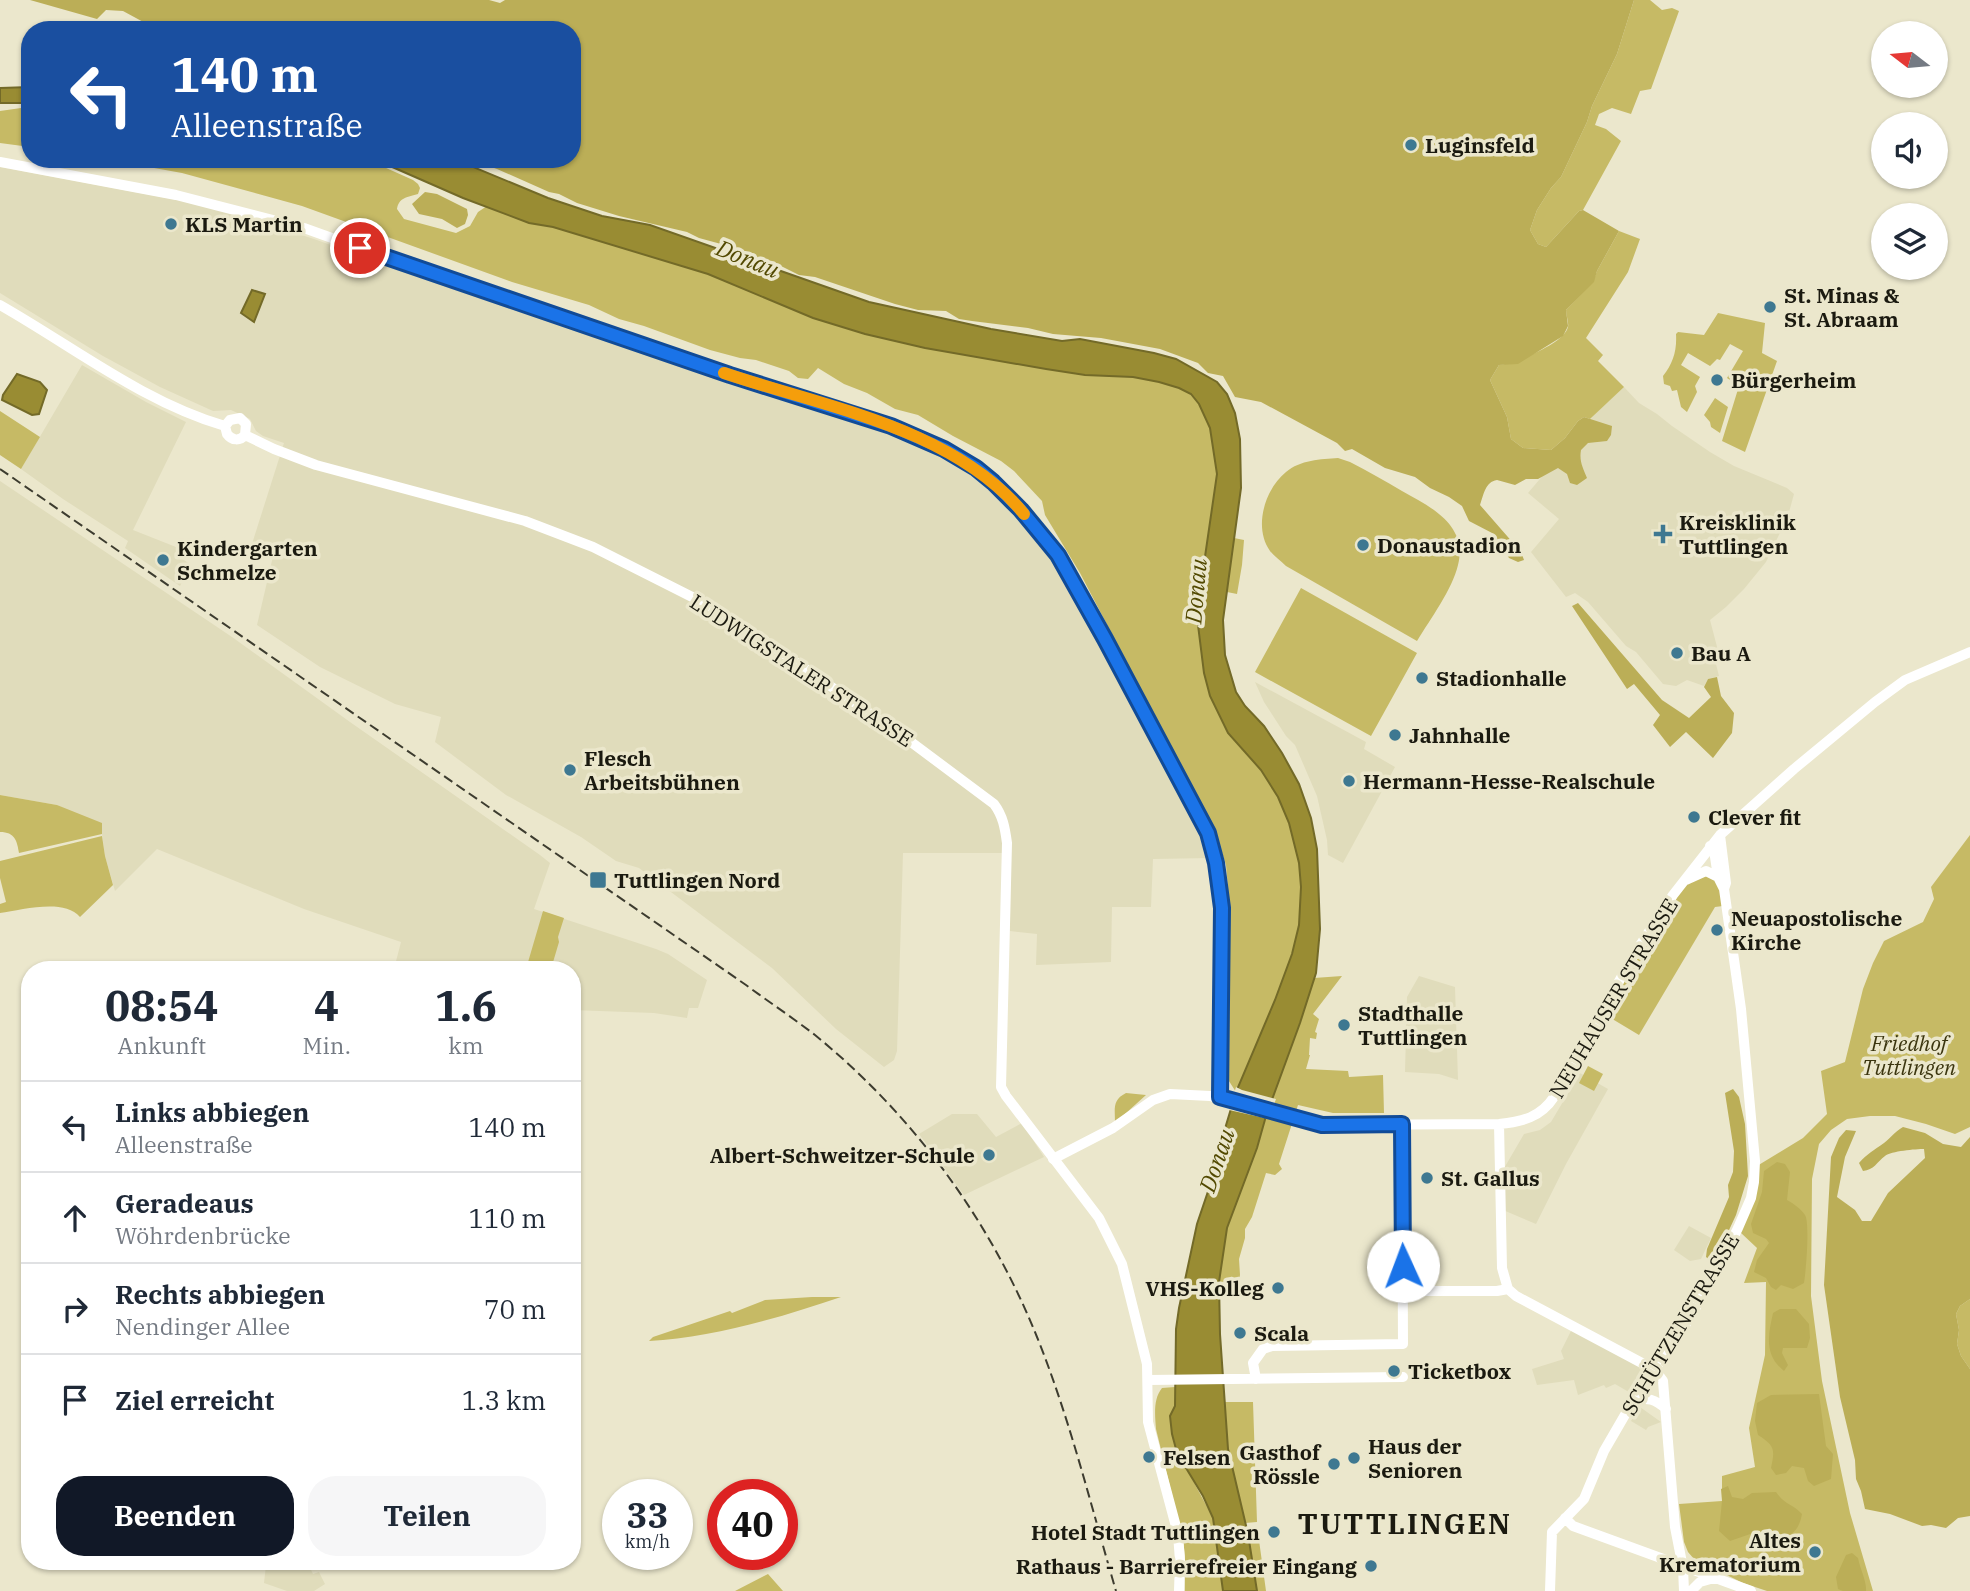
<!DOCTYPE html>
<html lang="de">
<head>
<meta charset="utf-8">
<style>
  body { margin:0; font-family:"IBM Plex Serif",serif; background:#f6f6f7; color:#1f2937; height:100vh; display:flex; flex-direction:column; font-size:26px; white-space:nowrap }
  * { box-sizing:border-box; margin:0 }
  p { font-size:23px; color:#747a83 }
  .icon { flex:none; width:38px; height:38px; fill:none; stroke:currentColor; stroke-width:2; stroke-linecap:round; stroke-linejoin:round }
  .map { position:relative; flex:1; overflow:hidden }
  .details { position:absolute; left:21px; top:961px; width:560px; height:609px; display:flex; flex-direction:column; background:#fff; border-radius:28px; box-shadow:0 2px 5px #0004 }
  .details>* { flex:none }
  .hud { position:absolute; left:21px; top:21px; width:560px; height:147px; border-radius:28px; box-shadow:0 2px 5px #0004; background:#1a4fa0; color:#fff; overflow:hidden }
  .needle { width:46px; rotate:286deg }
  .tools { position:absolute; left:1871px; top:21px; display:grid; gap:14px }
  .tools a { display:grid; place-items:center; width:77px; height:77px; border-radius:50%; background:#fff; box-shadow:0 2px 5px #0004; font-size:35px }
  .speed { position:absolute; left:602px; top:1479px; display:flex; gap:14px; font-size:35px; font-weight:700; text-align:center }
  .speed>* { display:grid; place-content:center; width:91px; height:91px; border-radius:50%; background:#fff; box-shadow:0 2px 5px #0004; line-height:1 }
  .speed small { font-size:18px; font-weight:400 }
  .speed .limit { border:10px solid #d22; background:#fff; color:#111 }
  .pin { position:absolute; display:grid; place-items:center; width:60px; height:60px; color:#fff; margin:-30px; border:4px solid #fff; border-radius:50%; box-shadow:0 2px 7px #0007 }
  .me { position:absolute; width:77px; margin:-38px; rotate:358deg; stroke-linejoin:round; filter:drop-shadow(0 0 5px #0008) }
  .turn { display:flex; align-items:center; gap:24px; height:147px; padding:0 35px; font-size:32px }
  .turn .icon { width:91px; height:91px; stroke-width:2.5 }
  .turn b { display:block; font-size:49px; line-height:60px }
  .eta { display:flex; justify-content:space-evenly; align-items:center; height:119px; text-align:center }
  .eta b { font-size:42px; font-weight:700; line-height:49px }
  .primary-button { display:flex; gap:14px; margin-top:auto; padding:14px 35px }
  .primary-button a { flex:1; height:80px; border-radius:28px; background:#111827; color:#fff; font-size:28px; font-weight:700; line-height:80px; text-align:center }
  .primary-button a+a { background:#f6f6f7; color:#1f2937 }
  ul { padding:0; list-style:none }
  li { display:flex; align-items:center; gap:21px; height:91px; padding:0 35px; border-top:2px solid #e0e1e3 }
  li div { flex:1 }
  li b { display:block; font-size:26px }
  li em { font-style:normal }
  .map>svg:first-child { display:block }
</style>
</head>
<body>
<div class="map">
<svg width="1970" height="1591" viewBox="0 0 1970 1591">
  <rect width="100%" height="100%" fill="#ebe7cc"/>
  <path fill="#e0dcbb" d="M0 167 215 207 314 239 471 295 909 440 956 462 1003 493 1059 563 1197 825 1211 858 1153 859 1151 907H1112L1111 962 1036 965 1037 934 1010 931 1011 853H903L897 1051 894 1060 884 1067 836 1029 772 968 639 868 616 861 581 837 506 795 435 742 441 717 395 704 320 667 257 625 274 552 251 547 284 443 263 436 256 431 250 419 231 410 213 411 160 387 103 356 0 293Z
    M82 365 146 402 186 422 133 530 176 547 179 551 177 555 191 565 180 586 125 548 128 541 63 499 21 469Z
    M1624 387 1639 403 1657 414 1672 426 1710 452 1734 466 1787 488 1794 494 1788 516 1766 562 1744 589 1726 607 1710 620 1721 662 1716 664 1719 676 1708 679 1704 686 1687 680 1676 686 1663 684 1636 652 1626 646 1588 602 1575 593 1566 597 1531 552 1559 519 1528 493 1595 414Z
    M0 481 232 637 350 722 540 855 550 863 534 909 656 949 668 954 707 980 698 1008H689L687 1018 654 1013 572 1010V970L394 969 401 942 304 909 157 849 115 891 105 856 101 827 57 805 0 795Z
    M1255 682 1366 742 1364 749 1395 767 1343 863 1328 855 1327 840 1317 796 1295 745 1286 736 1264 702Z
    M1419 976 1455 987 1458 1080 1439 1074 1405 1072 1407 997Z
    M1580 1073 1608 1089 1566 1164 1536 1224 1503 1210V1170L1524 1134 1540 1130 1551 1122Z
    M952 1114H977L996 1137 1022 1123 1044 1157 964 1195 919 1134Z
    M1689 1226 1711 1238 1701 1259 1690 1261 1674 1250Z
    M1572 1329 1646 1370 1648 1373 1634 1395 1615 1384 1606 1388 1604 1385 1578 1395 1574 1380 1537 1385 1532 1369 1564 1359 1561 1351Z
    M1639 1407H1640L1661 1422 1648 1427 1646 1430 1631 1421Z
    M261 1561H307L313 1574 319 1572 325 1584 314 1591H287L264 1583 266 1565Z"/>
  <path fill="#c6ba65" d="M1634 0H1650L1662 10 1672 8 1679 11 1651 89 1640 91 1631 114 1612 108 1599 114 1595 125 1606 129 1621 141 1583 210 1579 211 1546 247 1538 244 1530 230 1537 210 1551 188 1561 177 1587 122 1592 106 1617 54Z
    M21 108H30V147L0 143V111Z
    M104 159H366L413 180 418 184 420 188 418 194C408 197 399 197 397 209L404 219 456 233 470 226 478 212 487 206 529 223 553 227 708 274 813 318 865 334 925 348 1046 369 1085 375 1133 377 1159 382 1179 388 1191 394 1199 404 1210 427 1217 474 1199 598 1198 625 1204 673 1210 696 1228 733 1261 770 1278 797 1289 822 1299 863 1301 887 1299 925 1292 954 1275 1000 1236 1092 1227 1078 1225 980 1228 888 1226 865 1215 831 1080 573 1045 515 1042 501 1014 471 1001 461 953 436 918 415 895 409 867 393 844 384 818 368 808 379 798 378 789 371 756 360 740 358 710 350 644 326 619 319 589 305 512 282 302 206 182 173Z
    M1619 231 1640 239 1628 272 1586 338 1603 355 1598 361 1624 387 1590 419 1584 417 1578 421 1565 438 1551 450 1523 448 1511 439 1507 417 1490 380 1499 365C1515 363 1564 344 1568 327 1569 323 1566 315 1566 310L1593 282 1597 271Z
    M1718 313 1765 323 1762 353 1777 361 1745 452 1722 441 1739 386 1727 378 1743 351 1730 344 1720 360 1717 359 1710 366 1688 353 1681 365 1700 377 1695 386 1697 392 1687 412 1681 407 1677 390 1672 391 1670 386 1664 384 1663 376C1673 363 1677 351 1676 334L1678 332 1704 335Z
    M1715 398 1728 407 1720 433 1711 427 1710 422 1704 415Z
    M0 411 40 437 21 469 0 455Z
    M1338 458 1350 462C1368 471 1385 481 1402 491 1431 507 1468 525 1458 565 1452 590 1431 618 1417 641L1286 566C1281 561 1274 556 1270 551 1253 527 1265 489 1286 472 1300 460 1321 459 1338 458Z
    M1234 538 1244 540 1242 565 1237 594 1227 592Z
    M1301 588 1417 653 1371 736 1255 672Z
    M0 795 57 805 102 823V834L19 853C17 841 15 832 0 832Z
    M1970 835V1127L1955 1134 1926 1124 1895 1116H1870L1847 1119 1831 1130 1819 1144 1812 1179 1811 1296 1822 1381 1850 1513 1873 1591H1767L1743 1583 1694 1559 1688 1552 1684 1542 1679 1504 1722 1501V1476L1755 1467 1749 1428 1765 1355 1766 1282 1744 1283 1757 1248 1740 1232 1757 1166 1803 1138 1827 1114 1821 1071 1845 1062 1863 989 1873 963 1884 941 1923 922 1934 899 1931 887Z
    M102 836 105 856 113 885 80 917C64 898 22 910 0 913V904L6 902 0 878V861Z
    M1702 874 1719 881 1723 906 1715 907 1639 1035 1604 1014 1655 926 1689 881Z
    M543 911 564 918 558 937 559 942 551 969H526Z
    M1342 976 1313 1014 1319 1019 1315 1032 1317 1033 1316 1039 1310 1038 1309 1055H1310L1306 1069 1348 1071 1349 1077 1383 1075 1384 1113H1333L1298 1105 1279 1164 1282 1169 1275 1175 1266 1173 1252 1217 1245 1229V1238L1239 1259 1240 1275 1235 1296 1219 1298V1282L1227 1228 1257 1148 1266 1116 1300 1024 1314 978Z
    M1588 1066 1603 1074 1594 1091 1579 1083Z
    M1126 1093 1146 1095 1115 1123C1115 1109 1112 1100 1126 1093Z
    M812 1297H841C782 1317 712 1338 649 1341L653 1337 730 1311 732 1313 765 1300Z
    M1970 1299V1369L1961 1356 1957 1344 1959 1330 1956 1314 1960 1306Z
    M1175 1387V1406L1170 1416 1176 1449 1213 1518 1223 1591H1185V1556L1183 1540 1156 1429C1155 1415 1153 1399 1162 1388Z
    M1225 1402H1253L1257 1522 1245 1523 1228 1449Z
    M572 1473H580L577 1550 572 1549Z
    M1258 1533 1266 1591H1257L1248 1534Z
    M768 1574 783 1591H735Z"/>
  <path fill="#bbae57" d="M30 0H489L500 3 505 0H1634L1617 54 1592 106 1587 122 1561 177 1551 188 1537 210 1530 230 1538 244 1546 247 1579 211 1583 210 1619 231 1597 271 1594 282 1566 310 1568 326 1563 336 1518 364 1499 365 1490 380 1507 417 1511 439 1523 448 1551 450 1565 438 1578 421 1584 417 1612 426 1611 435 1607 441 1588 443 1581 450C1579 461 1583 468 1587 478L1577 485 1570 483 1567 474 1558 468 1538 479H1526L1515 485 1497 480C1485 482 1484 494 1480 505L1521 552 1524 560 1518 562 1509 558 1494 534 1469 521 1462 506 1449 497 1430 488 1415 477 1385 468 1352 449 1345 451 1337 443 1261 402 1235 397 1223 376 1208 373 1198 363 1160 349 1101 338 1053 334 1028 328 972 321 959 319 946 311 918 310 895 304 815 277 799 275 775 263 757 259 743 250 699 238 687 232 619 216 577 203 559 194 549 192 497 169 468 159H572V30H163L147 24 123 11 106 10 97 19Z
    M425 192 437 194 467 209 468 215 465 224 457 228 442 219 419 214 412 204Z
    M1578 603 1662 700 1689 718 1711 697 1704 687 1708 679 1717 677 1721 696 1734 713 1732 733 1713 758 1686 732 1670 747 1653 725 1660 715 1634 684 1627 689 1572 606Z
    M1733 1089 1739 1097 1745 1124 1748 1176 1736 1215 1717 1256 1710 1260 1706 1257 1707 1249 1729 1197 1728 1185 1733 1172 1734 1151 1725 1093Z
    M1903 1127 1925 1133 1943 1144 1961 1147 1970 1137V1299L1960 1306 1956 1314 1959 1330 1957 1344 1961 1356 1970 1369V1516L1958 1518 1946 1528 1931 1525 1922 1526 1890 1514 1865 1509 1861 1491 1856 1479 1855 1460 1840 1397 1824 1285 1831 1157 1839 1138 1846 1130 1856 1131 1845 1157 1837 1197 1855 1210 1862 1221H1871L1888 1193 1925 1158 1924 1149C1916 1149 1891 1151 1885 1156 1877 1162 1874 1170 1863 1171L1859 1163C1868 1153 1873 1151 1884 1143 1891 1138 1894 1132 1903 1127Z
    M1777 1162 1785 1164 1790 1172 1787 1200C1794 1204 1800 1208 1805 1215 1810 1223 1806 1271 1804 1283L1793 1289 1781 1285 1776 1290 1771 1287 1766 1278 1754 1272 1757 1260 1769 1243 1766 1239 1753 1233 1751 1224 1762 1192 1764 1171Z
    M1780 1309H1796L1809 1324 1810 1338 1807 1348H1783L1782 1353 1788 1365 1784 1371C1764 1355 1768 1336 1773 1313Z
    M1819 1394 1826 1446 1833 1454 1831 1479 1814 1486 1808 1481 1804 1468 1792 1466 1786 1473 1776 1475 1771 1468C1775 1449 1775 1446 1758 1435L1755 1421 1757 1403 1771 1395Z
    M1728 1486 1732 1497 1743 1499 1752 1493 1776 1492C1785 1505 1793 1504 1802 1514 1799 1530 1793 1534 1779 1542L1759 1531 1730 1541 1719 1531 1722 1501 1721 1489Z
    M1852 1553 1858 1558C1860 1569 1867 1582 1866 1591H1843L1838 1589 1836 1577 1846 1555Z"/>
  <path fill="#998c33" stroke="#736a28" stroke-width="2" d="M30 87V103H0V88Z
    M374 159H454L548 198 602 216 650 225 869 302 991 329 1062 341 1080 339 1154 353 1176 359 1217 382 1227 394 1235 413 1240 439 1241 488 1223 620 1225 655 1236 692 1245 706 1264 726 1282 753 1299 784 1311 818 1317 849 1320 929 1316 973 1300 1023 1266 1116 1257 1148 1227 1228 1219 1282 1220 1334 1228 1449 1248 1534 1257 1591H1223L1213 1518 1203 1496 1183 1463 1176 1449 1172 1434 1170 1416 1175 1406 1176 1329 1179 1308 1197 1224 1221 1153 1224 1132 1236 1092 1275 1000 1292 954 1299 925 1301 887 1299 863 1289 823 1278 797 1261 770 1228 733 1210 696 1204 673 1198 625 1199 598 1217 474 1210 428 1199 404 1191 394 1179 388 1159 382 1133 377 1085 375 1046 369 925 348 865 334 813 318 708 274 553 227 529 223 463 198Z
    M252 290 265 294 254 322 241 313Z
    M17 374 40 382 47 390 39 414 32 415 2 400 3 395Z"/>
  <path fill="#ebe7cc" d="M1236 1087 1242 1090 1276 1099 1269 1119 1229 1110Z"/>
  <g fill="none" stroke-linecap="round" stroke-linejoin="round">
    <path stroke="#fff" stroke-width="10" d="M0 162 176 195 304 228 443 278 730 375 891 426 944 449 976 468 993 482 1021 510 1058 555 1106 639 1208 833 1216 863 1221 908 1220 1097
      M1710 846 1714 850 1718 877 1724 889
      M1686 880 1706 871 1718 877
      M1499 1124 1502 1268 1508 1289 1516 1296 1655 1370 1663 1381 1675 1527 1683 1568 1684 1591
      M1053 1159 1113 1128 1153 1100 1170 1094 1210 1096 1227 1099 1322 1125 1499 1124C1522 1122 1541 1117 1554 1097L1635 953 1673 895 1720 835 1794 769 1875 702 1905 680 1970 652
      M1403 1291H1497L1508 1289
      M1256 1379 1253 1363 1263 1349 1272 1346 1403 1344 1402 1124
      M1148 1380 1403 1377
      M1633 1401C1648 1397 1655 1399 1666 1409
      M1565 1518 1573 1526 1751 1591
      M1550 1591 1552 1532 1584 1499 1604 1451 1633 1401 1683 1329 1715 1275 1738 1228 1751 1198 1754 1182 1755 1161 1741 1009 1724 889 1726 883 1720 835
      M1691 1591 1700 1582 1714 1578"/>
    <path stroke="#fff" stroke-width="10" d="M0 305C74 347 143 402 225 426
      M225 426 230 420 240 418 246 424 245 435
      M225 426 227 434C232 441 240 441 245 435
      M245 435 274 449 316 465 525 521 593 547 706 604 774 647 911 742 994 804C1003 816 1005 828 1007 843L1001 1087 1006 1096 1099 1218 1122 1264 1147 1364 1148 1422 1178 1534 1180 1561 1179 1591"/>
    <path stroke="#3d3c2f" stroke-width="2" stroke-dasharray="10 5" stroke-linecap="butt" d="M0 469 746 985C769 1002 793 1018 815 1035 913 1115 990 1220 1037 1337 1070 1419 1091 1506 1116 1591"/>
  </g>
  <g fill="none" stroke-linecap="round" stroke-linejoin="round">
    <g stroke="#114b97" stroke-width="18">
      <path id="route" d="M360 248 730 375 891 426 944 449 976 468 993 482 1021 510 1058 555 1105 639 1208 833 1216 863 1222 908 1220 1097 1322 1125 1402 1124 1403 1266"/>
    </g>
    <use href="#route" stroke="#1a73e8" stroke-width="12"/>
    <path stroke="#f59e0b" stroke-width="12" d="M724 373C824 407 954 428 1024 514"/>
  </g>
  <g fill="#3e7891" stroke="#ebe7cc" stroke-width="2.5">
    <circle cx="1411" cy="145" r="7"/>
    <circle cx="171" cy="224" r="7"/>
    <circle cx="1770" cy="307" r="7"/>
    <circle cx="1717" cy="380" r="7"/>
    <path d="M1659.5 523.5h7v7h7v7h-7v7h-7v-7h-7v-7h7z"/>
    <circle cx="1363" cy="545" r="7"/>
    <circle cx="163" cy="560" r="7"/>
    <circle cx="1677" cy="653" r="7"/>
    <circle cx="1422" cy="678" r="7"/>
    <circle cx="1395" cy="735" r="7"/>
    <circle cx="570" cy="770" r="7"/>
    <circle cx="1349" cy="781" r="7"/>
    <circle cx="1694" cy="817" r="7"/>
    <rect x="589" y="871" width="18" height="18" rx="3.5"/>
    <circle cx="1717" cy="930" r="7"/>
    <circle cx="1344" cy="1025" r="7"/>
    <circle cx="989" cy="1155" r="7"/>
    <circle cx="1427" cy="1178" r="7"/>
    <circle cx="1278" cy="1288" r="7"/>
    <circle cx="1240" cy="1333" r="7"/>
    <circle cx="1394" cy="1371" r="7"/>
    <circle cx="1149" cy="1457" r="7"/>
    <circle cx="1354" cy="1458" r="7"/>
    <circle cx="1334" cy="1464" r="7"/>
    <circle cx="1274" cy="1532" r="7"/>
    <circle cx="1815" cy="1552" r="7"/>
    <circle cx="1371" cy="1566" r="7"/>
  </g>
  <g text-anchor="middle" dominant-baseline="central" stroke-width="7" stroke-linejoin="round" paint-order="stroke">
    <g font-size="21" font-weight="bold" fill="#1b1a10" stroke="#ebe7cc" text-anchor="start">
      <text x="1425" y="145">Luginsfeld</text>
      <text x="185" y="224">KLS Martin</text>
      <text x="1784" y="295">St. Minas &amp;<tspan x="1784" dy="24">St. Abraam</tspan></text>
      <text x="1731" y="380">Bürgerheim</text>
      <text x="1679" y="522">Kreisklinik<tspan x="1679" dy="24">Tuttlingen</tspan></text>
      <text x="1377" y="545">Donaustadion</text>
      <text x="177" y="548">Kindergarten<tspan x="177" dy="24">Schmelze</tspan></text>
      <text x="1691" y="653">Bau A</text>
      <text x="1436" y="678">Stadionhalle</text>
      <text x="1409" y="735">Jahnhalle</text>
      <text x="584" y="758">Flesch<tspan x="584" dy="24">Arbeitsbühnen</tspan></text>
      <text x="1363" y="781">Hermann-Hesse-Realschule</text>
      <text x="1708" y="817">Clever fit</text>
      <text x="614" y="880">Tuttlingen Nord</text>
      <text x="1731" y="918">Neuapostolische<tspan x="1731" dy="24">Kirche</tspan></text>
      <text x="1358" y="1013">Stadthalle<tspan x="1358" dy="24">Tuttlingen</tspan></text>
      <text x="975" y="1155" text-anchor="end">Albert-Schweitzer-Schule</text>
      <text x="1441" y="1178">St. Gallus</text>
      <text x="1264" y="1288" text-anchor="end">VHS-Kolleg</text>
      <text x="1254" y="1333">Scala</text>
      <text x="1408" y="1371">Ticketbox</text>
      <text x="1368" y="1446">Haus der<tspan x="1368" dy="24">Senioren</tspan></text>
      <text x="1320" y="1452" text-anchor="end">Gasthof<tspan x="1320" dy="24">Rössle</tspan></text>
      <text x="1163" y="1457">Felsen</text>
      <text x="1260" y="1532" text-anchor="end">Hotel Stadt Tuttlingen</text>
      <text x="1801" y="1540" text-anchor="end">Altes<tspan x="1801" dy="24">Krematorium</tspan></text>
      <text x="1357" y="1566" text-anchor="end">Rathaus - Barrierefreier Eingang</text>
    </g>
    <g font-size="21" fill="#1b1a10" stroke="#ebe7cc">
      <text transform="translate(802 670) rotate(33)">LUDWIGSTALER STRASSE</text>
      <text transform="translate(1613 998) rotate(-59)">NEUHAUSER STRASSE</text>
      <text transform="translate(1680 1324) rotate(-59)">SCHÜTZENSTRASSE</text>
    </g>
    <g font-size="21" font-style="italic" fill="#3b350f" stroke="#ebe7cc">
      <text x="1909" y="1043">Friedhof<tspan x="1909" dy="24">Tuttlingen</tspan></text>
    </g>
    <g font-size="23" font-style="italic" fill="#524901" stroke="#ebe7cc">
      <text transform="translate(748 258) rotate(22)">Donau</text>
      <text transform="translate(1195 591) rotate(-85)">Donau</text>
      <text transform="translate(1216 1160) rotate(-71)">Donau</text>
    </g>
    <g font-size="28" font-weight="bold" letter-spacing="2" fill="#1b1a10" stroke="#ebe7cc">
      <text x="1405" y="1523">TUTTLINGEN</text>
    </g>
  </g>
</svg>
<div class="tools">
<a><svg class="needle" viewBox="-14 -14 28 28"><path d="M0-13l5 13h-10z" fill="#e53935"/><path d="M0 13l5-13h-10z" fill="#747a83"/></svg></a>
<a><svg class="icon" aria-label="sound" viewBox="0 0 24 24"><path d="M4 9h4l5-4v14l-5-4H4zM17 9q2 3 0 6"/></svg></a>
<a><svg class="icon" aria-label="layers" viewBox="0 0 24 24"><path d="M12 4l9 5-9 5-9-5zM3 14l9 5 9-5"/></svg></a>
</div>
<div class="speed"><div>33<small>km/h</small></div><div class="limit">40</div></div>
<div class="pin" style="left:360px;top:248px;background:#d93025"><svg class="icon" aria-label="arrive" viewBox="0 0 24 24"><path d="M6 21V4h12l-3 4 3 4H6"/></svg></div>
<svg class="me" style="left:1403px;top:1266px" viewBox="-20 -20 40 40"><circle r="19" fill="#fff"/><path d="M0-13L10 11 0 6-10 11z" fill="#1a73e8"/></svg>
<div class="hud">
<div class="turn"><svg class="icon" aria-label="left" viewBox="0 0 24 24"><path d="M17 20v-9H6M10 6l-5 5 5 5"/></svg><div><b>140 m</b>Alleenstraße</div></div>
</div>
<section class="details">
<div class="eta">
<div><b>08:54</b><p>Ankunft</p></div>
<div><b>4</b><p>Min.</p></div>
<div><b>1.6</b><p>km</p></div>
</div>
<ul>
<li><svg class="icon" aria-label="left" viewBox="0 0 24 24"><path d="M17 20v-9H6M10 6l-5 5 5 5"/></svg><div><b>Links abbiegen</b><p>Alleenstraße</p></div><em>140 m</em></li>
<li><svg class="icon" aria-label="ahead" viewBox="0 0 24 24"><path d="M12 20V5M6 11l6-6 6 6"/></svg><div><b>Geradeaus</b><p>Wöhrdenbrücke</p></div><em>110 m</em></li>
<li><svg class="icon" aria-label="right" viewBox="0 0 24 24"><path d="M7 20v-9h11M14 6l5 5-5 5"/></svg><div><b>Rechts abbiegen</b><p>Nendinger Allee</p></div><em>70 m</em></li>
<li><svg class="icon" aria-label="arrive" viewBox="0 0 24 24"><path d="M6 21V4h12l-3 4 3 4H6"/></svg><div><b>Ziel erreicht</b></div><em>1.3 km</em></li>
</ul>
<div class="primary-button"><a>Beenden</a><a>Teilen</a></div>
</section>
</div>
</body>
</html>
